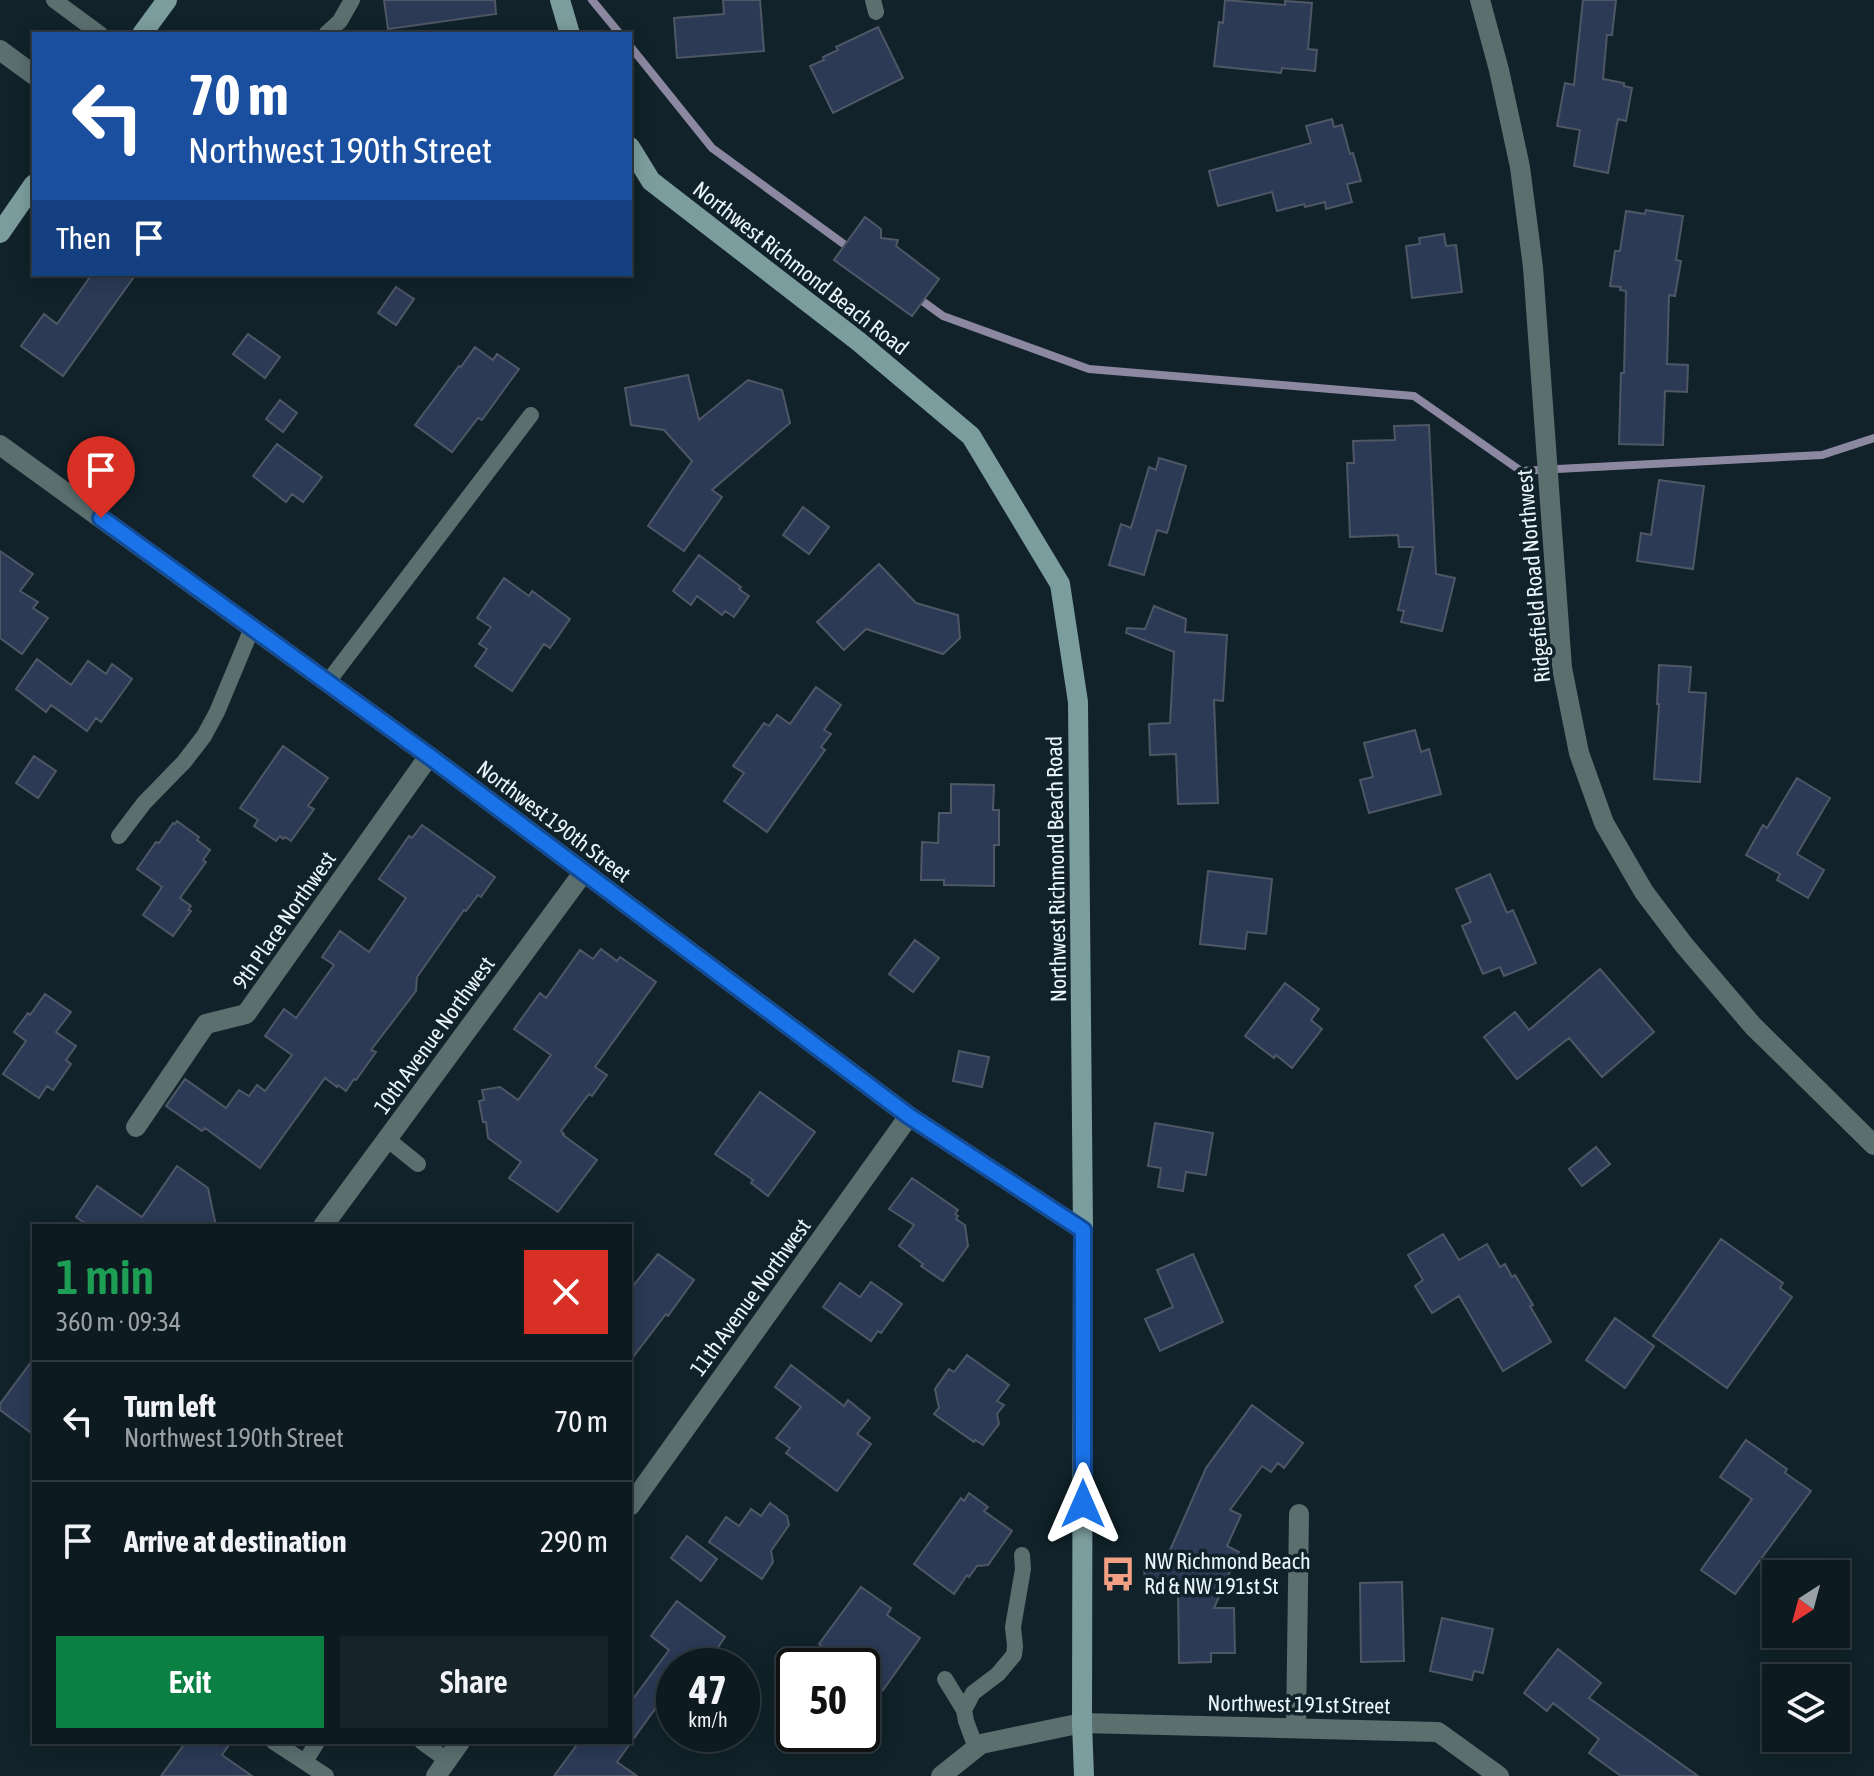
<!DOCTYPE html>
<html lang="en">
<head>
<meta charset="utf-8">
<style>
  body { margin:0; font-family:"Asap Condensed",sans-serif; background:#162329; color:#f1f3f6; height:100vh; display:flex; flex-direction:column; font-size:30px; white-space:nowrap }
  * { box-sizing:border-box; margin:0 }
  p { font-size:26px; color:#9aa1a5 }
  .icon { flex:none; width:44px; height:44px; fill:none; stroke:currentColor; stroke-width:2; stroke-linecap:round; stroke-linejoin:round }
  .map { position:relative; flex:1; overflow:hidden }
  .drawer { position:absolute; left:32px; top:1224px; width:600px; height:520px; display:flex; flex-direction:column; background:#0d1a20; border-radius:0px; box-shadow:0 4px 20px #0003,0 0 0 2px #2d383e }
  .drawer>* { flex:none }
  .hud { position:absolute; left:32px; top:32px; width:600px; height:244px; border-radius:0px; box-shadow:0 4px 20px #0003,0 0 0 2px #2d383e; background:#1a4fa0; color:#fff; overflow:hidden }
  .needle { width:52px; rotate:216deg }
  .tools { position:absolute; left:1762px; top:1560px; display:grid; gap:16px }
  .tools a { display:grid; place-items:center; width:88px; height:88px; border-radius:0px; background:#0d1a20; box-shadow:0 4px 20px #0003,0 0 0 2px #2d383e; font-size:40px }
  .speed { position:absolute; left:656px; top:1648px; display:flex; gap:16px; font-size:40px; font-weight:700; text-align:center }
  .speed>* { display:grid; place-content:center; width:104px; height:104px; border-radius:50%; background:#0d1a20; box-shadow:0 4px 20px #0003,0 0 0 2px #2d383e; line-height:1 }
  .speed small { font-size:20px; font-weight:400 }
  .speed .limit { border:4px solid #111; border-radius:12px; background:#fff; color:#111 }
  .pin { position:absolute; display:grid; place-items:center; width:68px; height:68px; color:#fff; margin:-82px -34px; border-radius:50% 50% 50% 0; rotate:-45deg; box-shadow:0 0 8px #0007 }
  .pin .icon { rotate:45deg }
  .me { position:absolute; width:88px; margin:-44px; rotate:0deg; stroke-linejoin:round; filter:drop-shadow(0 0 6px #0008) }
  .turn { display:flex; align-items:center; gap:28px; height:168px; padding:0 24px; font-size:36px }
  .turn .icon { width:104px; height:104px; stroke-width:2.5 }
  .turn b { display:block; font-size:56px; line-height:68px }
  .then { display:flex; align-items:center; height:76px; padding:0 24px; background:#0003; gap:16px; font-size:30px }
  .round { display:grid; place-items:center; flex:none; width:84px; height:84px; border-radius:0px; background:#162329 }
  .head { display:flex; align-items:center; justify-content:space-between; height:136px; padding:0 24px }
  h1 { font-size:48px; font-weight:600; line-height:60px; color:#1e9e55 }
  .action { display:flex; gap:16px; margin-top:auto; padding:16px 24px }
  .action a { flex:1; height:92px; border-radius:0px; background:#0b8043; color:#fff; font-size:32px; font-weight:600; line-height:92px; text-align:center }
  .action a+a { background:#162329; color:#f1f3f6 }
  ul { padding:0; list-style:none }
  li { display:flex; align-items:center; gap:24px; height:120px; padding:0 24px; border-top:2px solid #2d383e }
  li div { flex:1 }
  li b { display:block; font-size:30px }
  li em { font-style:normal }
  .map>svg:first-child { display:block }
</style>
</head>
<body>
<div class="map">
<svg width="1874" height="1776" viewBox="0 0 1874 1776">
  <rect width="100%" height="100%" fill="#11222a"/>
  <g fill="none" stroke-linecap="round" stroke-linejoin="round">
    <path stroke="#8c88a1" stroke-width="8" d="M592 0 620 34
      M630 46 712 148 852 250
      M914 295 943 316 1089 369 1414 396 1521 471 1822 455 1874 438"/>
  </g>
  <path fill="#2c3a56" stroke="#4f5666" stroke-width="2" d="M384 0H495L496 14 388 29Z
    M723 0H760L764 51 677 58 674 18 724 14Z
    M1225 0 1285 5V1L1312 3 1308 49 1317 50 1315 71 1282 68 1281 73 1214 66 1219 22 1223 23Z
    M1583 0H1616L1612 35H1607L1603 79 1624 83V86L1632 88 1626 121 1618 119 1608 173 1574 166 1580 130 1557 126 1565 83 1574 85Z
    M878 27 903 78 833 113 810 66 824 60 823 57 838 50 836 47Z
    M1332 119 1334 127 1342 125 1350 154 1353 153 1361 181 1347 184 1352 202 1326 209 1325 202 1305 207 1304 204 1277 211 1272 192 1218 206 1209 171 1311 143 1306 126Z
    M1646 210 1683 216 1676 260 1681 261 1675 296 1669 295 1667 364 1688 365 1687 392 1665 391 1663 445 1619 444 1621 373H1624L1626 291 1620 290 1621 287 1610 286 1615 251H1620L1626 211 1645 214Z
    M865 217 881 229V238L898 240 896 246 939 279 912 316 834 260Z
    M1444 234 1446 246 1456 245 1462 292 1412 298 1406 246 1420 244 1419 238Z
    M92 274H136L63 376 21 346 44 314 57 324Z
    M396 287 414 299 396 325 378 313Z
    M248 334 280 357 265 378 233 354Z
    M475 347 493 360 497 354 519 369 482 420 478 418 452 452 415 425 459 366 461 367Z
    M688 375 699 420 748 380 782 390 790 423 712 490 722 497 684 551 648 526 692 461 664 430 631 425 625 388Z
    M280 400 297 413 283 432 266 419Z
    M1429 425 1436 574 1455 578 1442 631 1401 622 1404 611 1398 610 1413 547H1399L1398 535 1350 537 1347 463H1354L1353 441 1395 440 1394 426Z
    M277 444 322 477 303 502 292 494 286 502 253 476Z
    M1159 458 1186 466 1167 533 1157 530 1144 575 1109 565 1121 524 1131 528 1149 467 1156 470Z
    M1659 480 1704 486 1693 569 1637 561 1641 533 1651 535Z
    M803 507 829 527 809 554 783 535Z
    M0 551 33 574 20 591 38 602 33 608 48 618 22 654 0 638Z
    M699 555 741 587 739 589 749 596 734 617 725 611 722 615 697 596 691 605 673 591Z
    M879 564 916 603 958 615 960 638 943 654 866 629 844 650 817 622Z
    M504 578 529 596 532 591 570 619 550 648 544 644 512 691 475 666 487 649 479 644 491 627 477 618Z
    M1154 606 1186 619 1185 632 1227 635 1223 701 1214 700 1218 803 1178 804 1176 754 1150 755 1149 724 1170 723 1174 652 1126 633 1127 628 1145 629Z
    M37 659 71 685 88 661 106 674 112 664 132 679 101 722 96 718 87 731 51 705 46 712 16 689Z
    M1659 665 1691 667 1689 692 1706 693 1700 782 1654 779 1659 704H1657Z
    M816 687 841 705 824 730 831 734 821 747 825 750 767 832 724 801 744 773 733 766 764 723 769 726 777 715 790 724Z
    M1415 730 1421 752 1429 749 1441 794 1369 813 1360 780 1373 777 1364 743Z
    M283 746 328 778 308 806 314 809 291 841 285 837 283 839 280 836 276 841 254 826 258 820 240 808Z
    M34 756 56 771 38 798 16 783Z
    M1797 778 1830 798 1797 854 1824 870 1808 898 1777 880 1780 874 1746 855 1763 825 1767 828Z
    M951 784 994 785 993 810H999V845H994V886L944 885V880H921L922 842 938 843 939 813H951Z
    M177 821 199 837 197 840 210 850 203 860 206 862 180 898 191 906 188 910 191 911 173 936 143 915 162 887 137 869 156 842 159 843 173 823 175 824Z
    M422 825 495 877 481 897 478 895 466 911 464 910 417 977 416 991 371 1050 376 1052 356 1080 354 1079 346 1091 338 1085 337 1087 325 1078 260 1168 205 1128 202 1131 166 1106 185 1079 226 1108 239 1090 249 1096 257 1085 265 1091 292 1055 265 1036 284 1009 296 1018 334 965 322 957 340 931 369 952 406 898 379 879 409 836 412 838Z
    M1208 871 1272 879 1266 934 1247 932 1245 949 1200 944Z
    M1490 874 1507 913 1513 910 1536 963 1504 976 1500 967 1483 974 1462 926 1471 922 1456 889Z
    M915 940 939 958 913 992 889 974Z
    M601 949 617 961 620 957 656 982 595 1067 607 1075 592 1096 589 1094 561 1131 564 1134 563 1135 597 1160 558 1212 509 1178 521 1162 488 1138 486 1122H483L479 1101 484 1100 482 1090 500 1087 518 1100 551 1055 514 1029 540 993 546 998 580 950 593 959Z
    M1600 969 1654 1032 1602 1077 1569 1038 1517 1079 1484 1037 1515 1012 1529 1030Z
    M1285 983 1319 1009 1311 1020 1322 1029 1292 1068 1276 1055 1274 1058 1245 1036Z
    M45 994 71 1012 56 1032 76 1046 66 1060 71 1064 53 1090 47 1086 39 1098 3 1074 26 1041 14 1032 28 1013 30 1015Z
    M959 1051 989 1057 982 1087 953 1081Z
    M760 1092 815 1132 768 1196 751 1183 753 1180 715 1154Z
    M1155 1123 1213 1133 1206 1175 1186 1172 1183 1191 1158 1187 1161 1168 1148 1166Z
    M1596 1147 1610 1164 1582 1186 1569 1169Z
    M177 1166 208 1188 216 1226H89L76 1217 97 1186 142 1217Z
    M912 1178 958 1210 955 1214 958 1216 956 1219 965 1225 968 1246 943 1281 921 1266 923 1264 899 1246 914 1225 889 1209Z
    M1443 1234 1459 1260 1487 1244 1500 1267 1505 1264 1512 1277 1515 1275 1533 1305 1530 1306 1551 1342 1503 1371 1459 1296 1432 1313 1415 1286 1423 1280 1408 1255Z
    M1721 1239 1783 1283 1780 1288 1792 1297 1727 1388 1653 1336Z
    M658 1254 694 1280 668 1316 666 1314 630 1361V1290Z
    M1193 1254 1223 1322 1160 1351 1145 1319 1173 1307 1157 1270Z
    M871 1282 902 1304 881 1333 878 1331 871 1341 823 1307 840 1283 860 1297Z
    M1615 1318 1654 1346 1625 1388 1586 1360Z
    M967 1355 1009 1385 997 1401 1004 1405 997 1414 999 1424 983 1445 975 1440 974 1442 934 1414 939 1408 935 1389 949 1369 954 1372Z
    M34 1358V1435L0 1410V1404Z
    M791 1365 844 1406 848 1400 870 1418 857 1434 871 1444 837 1491 786 1453 790 1448 776 1438 801 1407 775 1387Z
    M1252 1405 1303 1443 1284 1468 1278 1463 1271 1472 1262 1466 1230 1510 1241 1515 1227 1546 1239 1552 1214 1608H1234L1235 1653H1211V1662L1179 1663 1178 1589H1145L1144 1564H1164L1206 1468Z
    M1746 1440 1787 1469 1785 1473 1811 1491 1735 1594 1701 1570 1752 1499 1720 1477Z
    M969 1493 988 1507 984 1511 1012 1531 988 1565 977 1566 969 1577 967 1575 954 1594 914 1564 961 1498 964 1501Z
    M770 1503 787 1516 789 1525 771 1551 773 1562 762 1579 709 1542 726 1517 739 1526 751 1509 761 1516Z
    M687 1536 717 1559 701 1581 671 1558Z
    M1402 1582 1404 1661 1361 1662 1360 1583Z
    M861 1587 891 1608 887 1615 920 1638 883 1690 862 1675V1666H850L819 1644Z
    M677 1601 725 1637 705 1666H674V1723L655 1709 617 1762 637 1776H554L579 1742H630V1703L669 1650 651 1636Z
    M1442 1618 1493 1629 1483 1673 1474 1671 1472 1680 1430 1671Z
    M1558 1649 1601 1683 1589 1698 1698 1776H1621L1589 1753 1599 1739 1553 1703 1547 1711 1524 1693Z
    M186 1742H231L222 1755 252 1776H161Z"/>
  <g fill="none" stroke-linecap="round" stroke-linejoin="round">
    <path stroke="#5b6f6f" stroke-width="16" d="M54 0 100 34
      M873 0 876 12
      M326 34 340 21 352 0
      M327 683 531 415
      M119 836 144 803 184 762 204 736 217 712 252 628
      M387 1139 418 1164
      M945 1679 964 1710
      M274 1742 326 1776
      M422 1742 447 1760
      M976 1748 966 1721 964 1710 973 1693 998 1674 1014 1655 1015 1646 1013 1627 1023 1569 1022 1555
      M305 1762 317 1742"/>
    <path stroke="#5b6f6f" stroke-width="20" d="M0 50 34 75
      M0 445 429 756 909 1116 1083 1230
      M136 1127 206 1024 246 1014 429 756
      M323 1226 583 873
      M630 1506 909 1116
      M1296 1728 1299 1514
      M436 1776 460 1742
      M941 1776 981 1744 1082 1723 1438 1732 1499 1776"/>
    <path stroke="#5b6f6f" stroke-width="20" d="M1480 0 1499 70 1520 167 1533 267 1562 668 1579 753 1604 823 1644 892 1684 945 1753 1026 1874 1145"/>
    <path stroke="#7c9d9e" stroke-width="20" d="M560 0 570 34
      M142 34 167 0
      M630 147 651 181 858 341 971 436 1060 584 1078 702 1083 1230 1082 1723 1084 1776
      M0 233 34 184"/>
  </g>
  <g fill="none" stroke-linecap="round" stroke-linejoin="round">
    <g stroke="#114b97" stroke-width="20">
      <path id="route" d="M101 518 429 756 909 1116 1083 1230V1504"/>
    </g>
    <use href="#route" stroke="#1a73e8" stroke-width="14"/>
  </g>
  <defs>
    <g id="bus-bare" transform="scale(2.76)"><path d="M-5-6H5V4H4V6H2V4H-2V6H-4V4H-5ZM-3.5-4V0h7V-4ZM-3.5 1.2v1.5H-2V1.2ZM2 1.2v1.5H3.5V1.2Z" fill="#f39f83" stroke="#11222a" stroke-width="2.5" paint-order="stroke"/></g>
  </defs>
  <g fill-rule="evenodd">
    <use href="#bus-bare" x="1118" y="1574"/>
  </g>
  <g text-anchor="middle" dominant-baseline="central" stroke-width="7" stroke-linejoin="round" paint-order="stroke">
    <g font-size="22" fill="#ebf6fc" stroke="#11222a">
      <text transform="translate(801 268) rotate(38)">Northwest Richmond Beach Road</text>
      <text transform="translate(1533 576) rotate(-95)">Ridgefield Road Northwest</text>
      <text transform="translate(554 821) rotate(37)">Northwest 190th Street</text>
      <text transform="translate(1056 869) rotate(-91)">Northwest Richmond Beach Road</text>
      <text transform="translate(284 920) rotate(-55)">9th Place Northwest</text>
      <text transform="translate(434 1035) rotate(-54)">10th Avenue Northwest</text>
      <text transform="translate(750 1297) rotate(-54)">11th Avenue Northwest</text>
      <text transform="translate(1299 1704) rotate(1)">Northwest 191st Street</text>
    </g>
    <g font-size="22" fill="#ebf6fc" stroke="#11222a" text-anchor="start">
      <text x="1144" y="1561">NW Richmond Beach<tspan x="1144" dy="25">Rd &amp; NW 191st St</tspan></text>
    </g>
  </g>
</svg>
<div class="tools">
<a><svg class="needle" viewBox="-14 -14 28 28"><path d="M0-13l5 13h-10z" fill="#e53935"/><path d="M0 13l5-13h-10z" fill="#9aa1a5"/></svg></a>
<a><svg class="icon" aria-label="layers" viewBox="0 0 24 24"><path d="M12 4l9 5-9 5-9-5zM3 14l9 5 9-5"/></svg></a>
</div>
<div class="speed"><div>47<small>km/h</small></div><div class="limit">50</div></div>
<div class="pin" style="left:101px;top:518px;background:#d93025"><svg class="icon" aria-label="arrive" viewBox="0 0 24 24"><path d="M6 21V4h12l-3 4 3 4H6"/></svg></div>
<svg class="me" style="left:1083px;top:1504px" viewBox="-20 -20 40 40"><path d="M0-17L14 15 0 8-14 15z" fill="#1a73e8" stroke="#fff" stroke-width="4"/></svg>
<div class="hud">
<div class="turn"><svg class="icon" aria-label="left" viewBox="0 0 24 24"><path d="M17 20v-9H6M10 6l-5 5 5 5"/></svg><div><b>70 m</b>Northwest 190th Street</div></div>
<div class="then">Then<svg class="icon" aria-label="arrive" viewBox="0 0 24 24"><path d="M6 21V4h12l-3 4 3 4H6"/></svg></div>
</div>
<section class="drawer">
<div class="head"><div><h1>1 min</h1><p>360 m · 09:34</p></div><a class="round" style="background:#d93025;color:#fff"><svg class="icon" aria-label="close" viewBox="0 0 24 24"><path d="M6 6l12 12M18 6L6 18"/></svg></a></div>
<ul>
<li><svg class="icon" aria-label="left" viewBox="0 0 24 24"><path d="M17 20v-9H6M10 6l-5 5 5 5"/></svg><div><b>Turn left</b><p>Northwest 190th Street</p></div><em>70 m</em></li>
<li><svg class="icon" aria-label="arrive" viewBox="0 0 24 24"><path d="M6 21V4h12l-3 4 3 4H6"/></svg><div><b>Arrive at destination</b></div><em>290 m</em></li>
</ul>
<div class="action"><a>Exit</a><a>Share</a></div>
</section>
</div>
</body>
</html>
